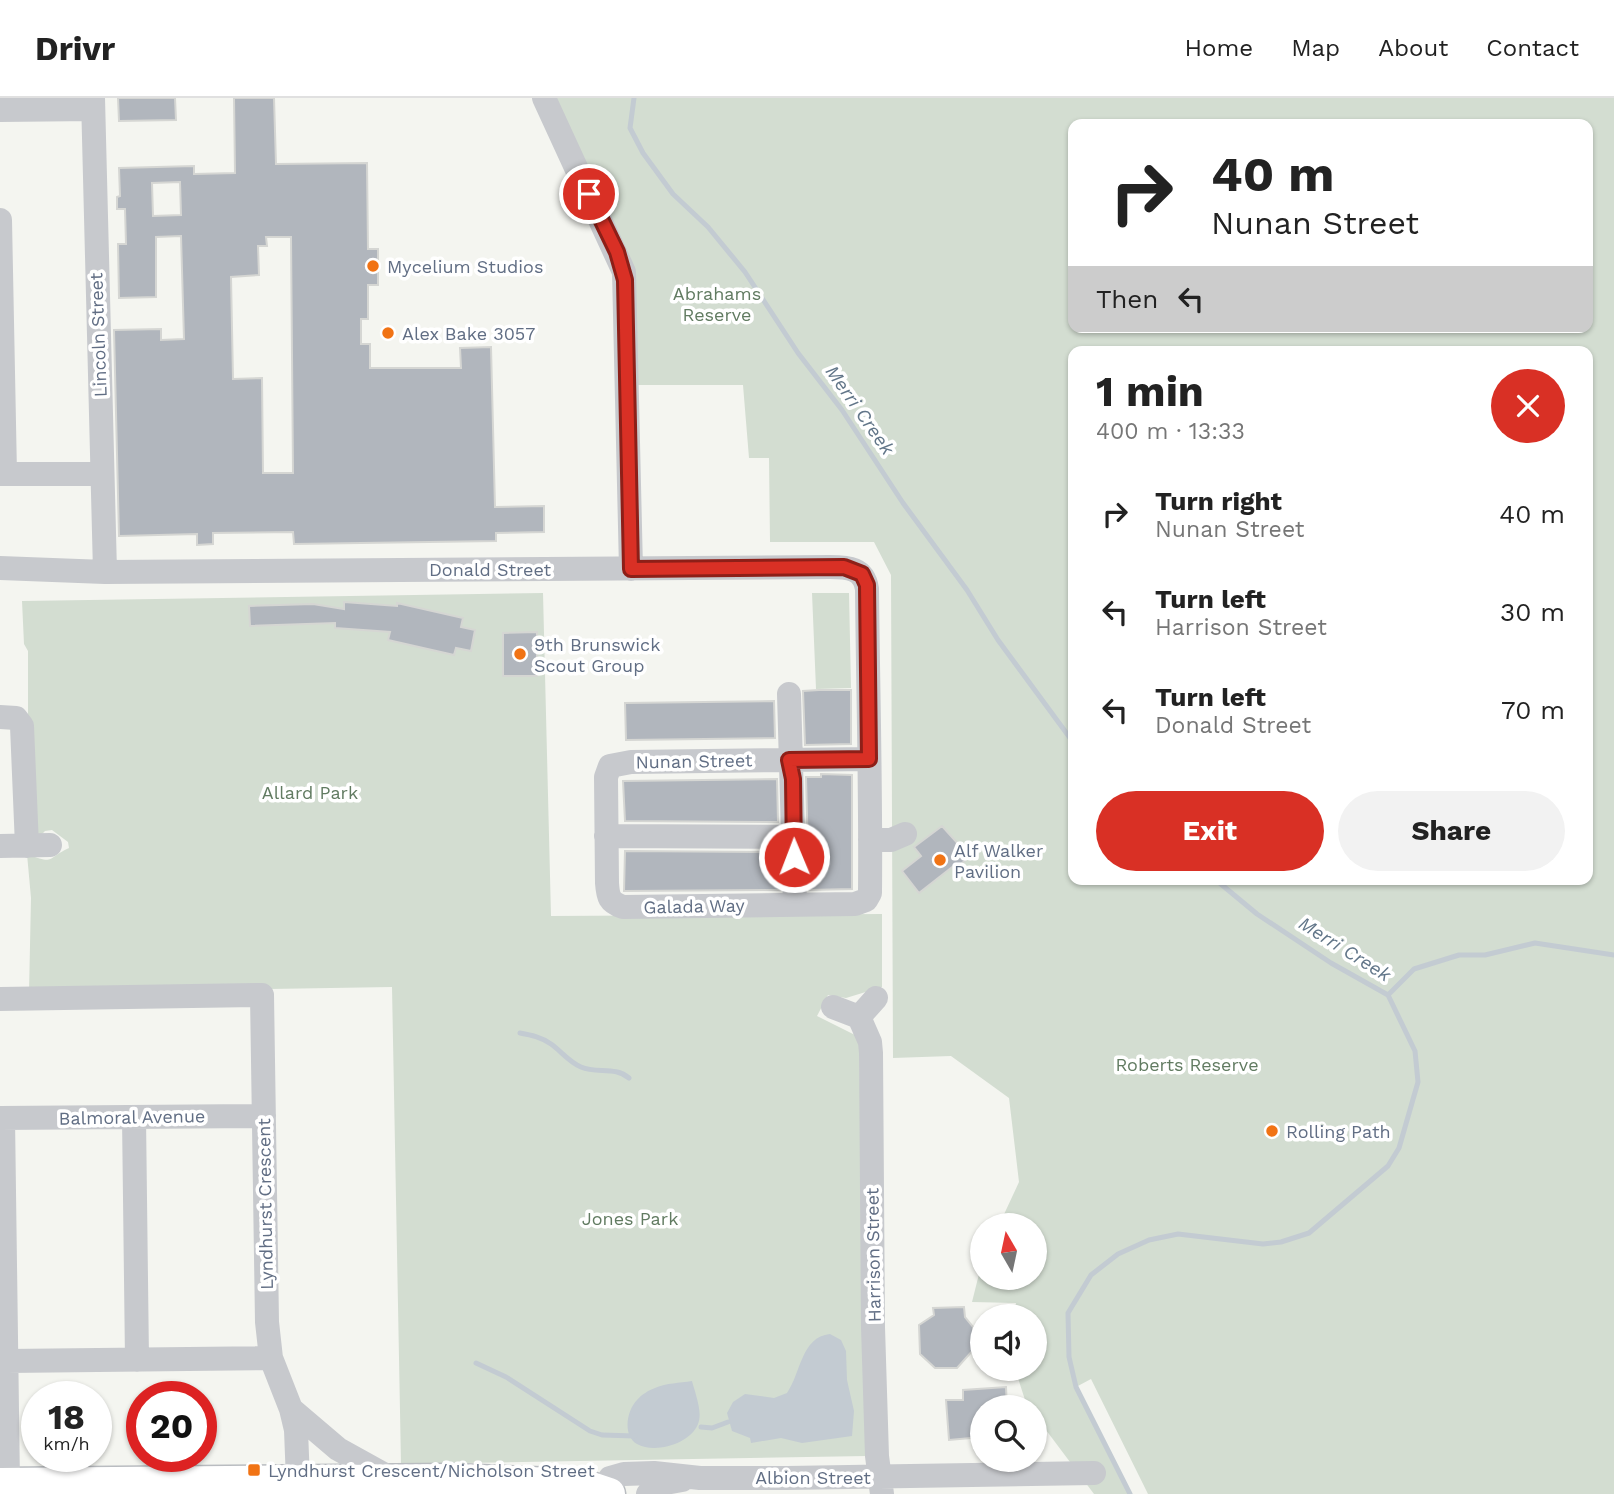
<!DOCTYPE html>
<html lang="en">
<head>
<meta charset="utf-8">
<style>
  body { margin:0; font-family:"Work Sans",sans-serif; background:#f2f2f2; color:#222; height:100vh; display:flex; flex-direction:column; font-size:26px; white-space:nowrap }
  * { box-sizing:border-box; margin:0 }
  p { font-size:23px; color:#767676 }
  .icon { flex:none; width:38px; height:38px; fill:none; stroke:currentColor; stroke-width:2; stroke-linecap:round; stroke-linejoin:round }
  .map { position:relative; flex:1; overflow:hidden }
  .side { position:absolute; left:1068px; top:248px; width:525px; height:539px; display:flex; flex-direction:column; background:#fff; border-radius:14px; box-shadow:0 2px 5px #0004 }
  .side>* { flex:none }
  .hud { position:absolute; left:1068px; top:21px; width:525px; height:214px; border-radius:14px; box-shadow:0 2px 5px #0004; background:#fff; color:#222; overflow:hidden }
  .needle { width:46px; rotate:351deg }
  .controls { position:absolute; left:970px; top:1115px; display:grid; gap:14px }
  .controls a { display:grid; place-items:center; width:77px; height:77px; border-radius:50%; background:#fff; box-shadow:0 2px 5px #0004; font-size:35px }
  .speed { position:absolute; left:21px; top:1283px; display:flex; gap:14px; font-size:35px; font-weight:700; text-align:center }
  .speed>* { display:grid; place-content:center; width:91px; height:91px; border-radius:50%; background:#fff; box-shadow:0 2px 5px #0004; line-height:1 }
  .speed small { font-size:18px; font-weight:400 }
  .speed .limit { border:10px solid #d22; background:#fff; color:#111 }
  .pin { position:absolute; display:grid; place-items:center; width:60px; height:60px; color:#fff; margin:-30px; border:4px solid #fff; border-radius:50%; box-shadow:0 2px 7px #0007 }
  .me { position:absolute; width:77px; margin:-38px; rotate:359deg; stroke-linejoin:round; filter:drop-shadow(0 0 5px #0008) }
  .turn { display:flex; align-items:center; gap:24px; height:147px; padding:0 28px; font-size:32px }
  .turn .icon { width:91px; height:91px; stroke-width:2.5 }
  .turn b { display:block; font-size:49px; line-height:60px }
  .then { display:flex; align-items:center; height:66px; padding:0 28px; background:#0003; gap:14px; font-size:26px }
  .round { display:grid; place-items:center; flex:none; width:74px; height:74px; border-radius:37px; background:#f2f2f2 }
  .summary { display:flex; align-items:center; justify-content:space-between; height:119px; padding:0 28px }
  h1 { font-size:42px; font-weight:700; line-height:52px }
  .action { display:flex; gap:14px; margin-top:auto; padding:14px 28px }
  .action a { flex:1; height:80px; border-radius:42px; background:#d93025; color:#fff; font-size:28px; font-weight:700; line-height:80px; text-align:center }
  .action a+a { background:#f2f2f2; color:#222 }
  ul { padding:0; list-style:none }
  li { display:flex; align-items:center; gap:21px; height:98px; padding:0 28px }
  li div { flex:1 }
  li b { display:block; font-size:26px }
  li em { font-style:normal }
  header { display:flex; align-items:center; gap:42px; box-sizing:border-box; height:98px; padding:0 35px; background:#fff; border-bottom:2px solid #e0e0e0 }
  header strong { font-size:33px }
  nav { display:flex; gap:38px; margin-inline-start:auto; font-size:24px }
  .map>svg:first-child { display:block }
</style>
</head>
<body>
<header>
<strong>Drivr</strong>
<nav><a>Home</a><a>Map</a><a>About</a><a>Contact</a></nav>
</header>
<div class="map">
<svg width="1614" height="1396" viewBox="0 0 1614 1396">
  <rect width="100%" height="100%" fill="#f4f5f0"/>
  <path fill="#d3ddd1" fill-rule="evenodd" d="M554 0H1614V1396H1148L1091 1281 1076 1289 1130 1396H1094L1034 1316V1309H1029L1026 1305 1015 1271 1034 1270V1218H1014L1016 1205 972 1204 982 1164V1180H1034V1127H999L1019 1084 1009 1000 951 958 893 960 891 477 874 444H770L769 360H749L743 287H637L634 191ZM1073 26H1587V229H1073ZM1073 254H1587V782H1073Z
    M543 495 551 818 882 816V889L846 900 828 897 817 918 859 939 867 1358 401 1366 392 889 29 895 31 800 27 756C56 767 45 761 69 750L68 744 52 732 45 733 38 740 28 618V553L24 546 22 503Z
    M812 495H849L851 590 816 591Z"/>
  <path fill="#c3cbd2" d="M830 1236 841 1242 846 1253 847 1282 854 1313 852 1338 802 1345 781 1340 751 1345 750 1340 732 1333 727 1315 733 1304 745 1296 774 1300 787 1295C801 1275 801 1239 830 1236Z
    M692 1283C695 1295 703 1314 698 1326 690 1346 655 1356 637 1346 622 1337 627 1312 637 1302 641 1297 649 1292 655 1290 667 1285 679 1285 692 1283Z"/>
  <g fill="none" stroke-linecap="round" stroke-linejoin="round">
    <path stroke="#c3cbd2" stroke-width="5" d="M634 0 630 30 643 55 673 96 708 129 745 174 798 255 842 312 903 405 967 492 998 542 1073 644
      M1388 897 1414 871 1459 857H1485L1535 845 1614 857
      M520 935C531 937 541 939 551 946 561 953 569 964 581 969 597 976 615 968 629 980
      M476 1265 506 1279 590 1333 602 1337 635 1338
      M701 1329 712 1330 728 1324
      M1130 1396 1076 1289 1069 1259 1068 1215 1091 1177 1118 1156 1149 1142 1178 1136 1263 1146 1281 1144 1309 1135 1388 1068 1399 1050 1418 984 1415 953 1388 897 1331 865 1257 816 1216 782"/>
  </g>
  <path fill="#b1b6bd" stroke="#d5d6d3" stroke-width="2" fill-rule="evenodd" d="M118 0H175L176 22 119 23Z
    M234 0H274L276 66 367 65 368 151H378V187H368V221H361V246H370V270H461L460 250 491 249 495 409 544 408V434L496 435V443L294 446 293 434 213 435V446L197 447V436L119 438 114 232 161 231V242L184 241 181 138 156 139V199L119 200 118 146H126L125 111H117V99L120 98 119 70 194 68V76L235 75ZM180 84 181 117 153 118 152 85ZM266 139H291L293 375H263L262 280 233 281 231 179 259 177 258 148H267Z
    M344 504 397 508V505L463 520 461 529 475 532 471 553 456 550 454 557 388 542 390 534 335 530V525L250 528 249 508 313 506 344 511Z
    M537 534V578H503V535Z
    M819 592H851V646L805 647 803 593Z
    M774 603 775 640 626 642 625 605Z
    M821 676 852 677V791L809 792 806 679H821Z
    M777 681 778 724 625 723 623 683Z
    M942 728 970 759 958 768 956 766 919 795 902 773 921 758 914 749Z
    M625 753 779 754 780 792 624 793Z
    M964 1209 965 1219 973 1229 975 1250 957 1270H935L920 1256 919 1227 934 1217 933 1210Z
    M1006 1289 1007 1309H982V1339L949 1342 946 1302H963V1292Z"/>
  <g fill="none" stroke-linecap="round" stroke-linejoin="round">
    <g stroke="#b9bcc0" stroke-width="35">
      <path id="major" d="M0 1386 452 1382 582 1387 609 1396"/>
    </g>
    <path stroke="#c7c9cd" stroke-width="24" d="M93 0 105 474
      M544 0 624 174 631 471
      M0 12 93 11
      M0 122 5 376
      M0 376H102
      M0 470 105 474 830 469C848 469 864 470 867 491 868 592 871 694 870 795L866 802 855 806 623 809C609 804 608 799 607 785L606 679 610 668 631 664 869 661
      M789 596 795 807
      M0 619 16 620 22 628 27 748
      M606 738 794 739
      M870 742H891L905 736
      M0 748 50 747
      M876 900 859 919 870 944 871 955 873 1229 877 1358 882 1396
      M0 901 262 897 267 1224 271 1260 291 1311 296 1332 298 1383
      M833 909 859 919
      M134 1019 137 1262
      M0 1020 264 1018
      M3 1020 8 1386
      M7 1263 271 1260
      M291 1311 338 1351 394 1382
      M610 1380 624 1376 654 1375 700 1380H787L1094 1375
      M648 1396 665 1385 682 1382"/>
    <use href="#major" stroke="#fff" stroke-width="32"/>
  </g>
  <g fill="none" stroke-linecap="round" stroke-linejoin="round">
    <g stroke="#8d1f18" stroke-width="18">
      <path id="route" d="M589 96 617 154 625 182 631 471 844 469 862 476 867 487 869 661 789 662 793 681 794 759"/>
    </g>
    <use href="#route" stroke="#d93025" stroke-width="12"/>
  </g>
  <g fill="#f17314" stroke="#fff" stroke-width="2.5">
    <circle cx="373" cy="168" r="7"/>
    <circle cx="388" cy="235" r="7"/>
    <circle cx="520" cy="556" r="7"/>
    <circle cx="940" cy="762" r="7"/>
    <circle cx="1272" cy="1033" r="7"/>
    <rect x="247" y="1365" width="14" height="14" rx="3.5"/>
  </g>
  <g text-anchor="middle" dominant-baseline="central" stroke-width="7" stroke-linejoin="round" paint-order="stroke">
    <g font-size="18" fill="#616e84" stroke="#fff" text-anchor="start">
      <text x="387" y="168">Mycelium Studios</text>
      <text x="402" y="235">Alex Bake 3057</text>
      <text x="534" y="546">9th Brunswick<tspan x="534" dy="21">Scout Group</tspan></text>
      <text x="954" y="752">Alf Walker<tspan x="954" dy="21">Pavilion</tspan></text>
      <text x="1286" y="1033">Rolling Path</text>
      <text x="268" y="1372">Lyndhurst Crescent/Nicholson Street</text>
    </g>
    <g font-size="18" fill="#617b61" stroke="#fff">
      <text x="717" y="195">Abrahams<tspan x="717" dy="21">Reserve</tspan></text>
      <text x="310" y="694">Allard Park</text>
      <text x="1187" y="966">Roberts Reserve</text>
      <text x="630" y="1120">Jones Park</text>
    </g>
    <g font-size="18" fill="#616e84" stroke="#fff">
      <text transform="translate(98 237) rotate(-92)">Lincoln Street</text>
      <text x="490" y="471">Donald Street</text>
      <text transform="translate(694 663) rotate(-1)">Nunan Street</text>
      <text transform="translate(694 808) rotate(-1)">Galada Way</text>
      <text transform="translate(132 1019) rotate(-1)">Balmoral Avenue</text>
      <text transform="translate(265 1106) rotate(-91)">Lyndhurst Crescent</text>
      <text transform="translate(873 1157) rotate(-91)">Harrison Street</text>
      <text x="813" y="1379">Albion Street</text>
    </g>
    <g font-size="19" font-style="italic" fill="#627689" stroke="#fff">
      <text transform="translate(860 312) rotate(55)">Merri Creek</text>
      <text transform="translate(1345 851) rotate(32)">Merri Creek</text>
    </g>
  </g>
</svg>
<div class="controls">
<a><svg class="needle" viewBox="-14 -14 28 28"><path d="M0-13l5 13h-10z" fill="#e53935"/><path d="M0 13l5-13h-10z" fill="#767676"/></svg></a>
<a><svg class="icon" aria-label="sound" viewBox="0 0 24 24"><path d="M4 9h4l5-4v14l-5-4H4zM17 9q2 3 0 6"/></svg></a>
<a><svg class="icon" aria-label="search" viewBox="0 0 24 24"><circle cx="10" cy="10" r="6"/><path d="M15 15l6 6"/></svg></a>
</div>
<div class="speed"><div>18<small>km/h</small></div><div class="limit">20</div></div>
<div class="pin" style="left:589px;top:96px;background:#d93025"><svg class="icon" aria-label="arrive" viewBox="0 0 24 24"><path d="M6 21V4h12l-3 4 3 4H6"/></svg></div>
<svg class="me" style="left:794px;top:759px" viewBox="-20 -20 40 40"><circle r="17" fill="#d93025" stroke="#fff" stroke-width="3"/><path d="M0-11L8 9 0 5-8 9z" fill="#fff"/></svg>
<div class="hud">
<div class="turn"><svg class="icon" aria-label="right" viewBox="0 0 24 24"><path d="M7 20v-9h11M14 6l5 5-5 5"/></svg><div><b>40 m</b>Nunan Street</div></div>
<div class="then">Then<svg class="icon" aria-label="left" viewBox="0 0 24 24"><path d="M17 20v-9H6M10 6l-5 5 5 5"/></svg></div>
</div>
<section class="side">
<div class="summary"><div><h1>1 min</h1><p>400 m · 13:33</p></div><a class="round" style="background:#d93025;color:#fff"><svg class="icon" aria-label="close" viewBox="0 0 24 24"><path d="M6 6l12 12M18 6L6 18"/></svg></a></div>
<ul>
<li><svg class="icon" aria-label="right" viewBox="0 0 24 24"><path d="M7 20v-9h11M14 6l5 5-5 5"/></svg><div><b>Turn right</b><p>Nunan Street</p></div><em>40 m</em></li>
<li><svg class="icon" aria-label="left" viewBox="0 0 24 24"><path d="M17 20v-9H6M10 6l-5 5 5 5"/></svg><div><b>Turn left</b><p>Harrison Street</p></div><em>30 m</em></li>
<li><svg class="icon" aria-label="left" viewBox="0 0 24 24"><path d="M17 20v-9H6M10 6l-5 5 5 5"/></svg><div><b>Turn left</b><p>Donald Street</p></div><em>70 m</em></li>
</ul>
<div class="action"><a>Exit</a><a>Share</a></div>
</section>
</div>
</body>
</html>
